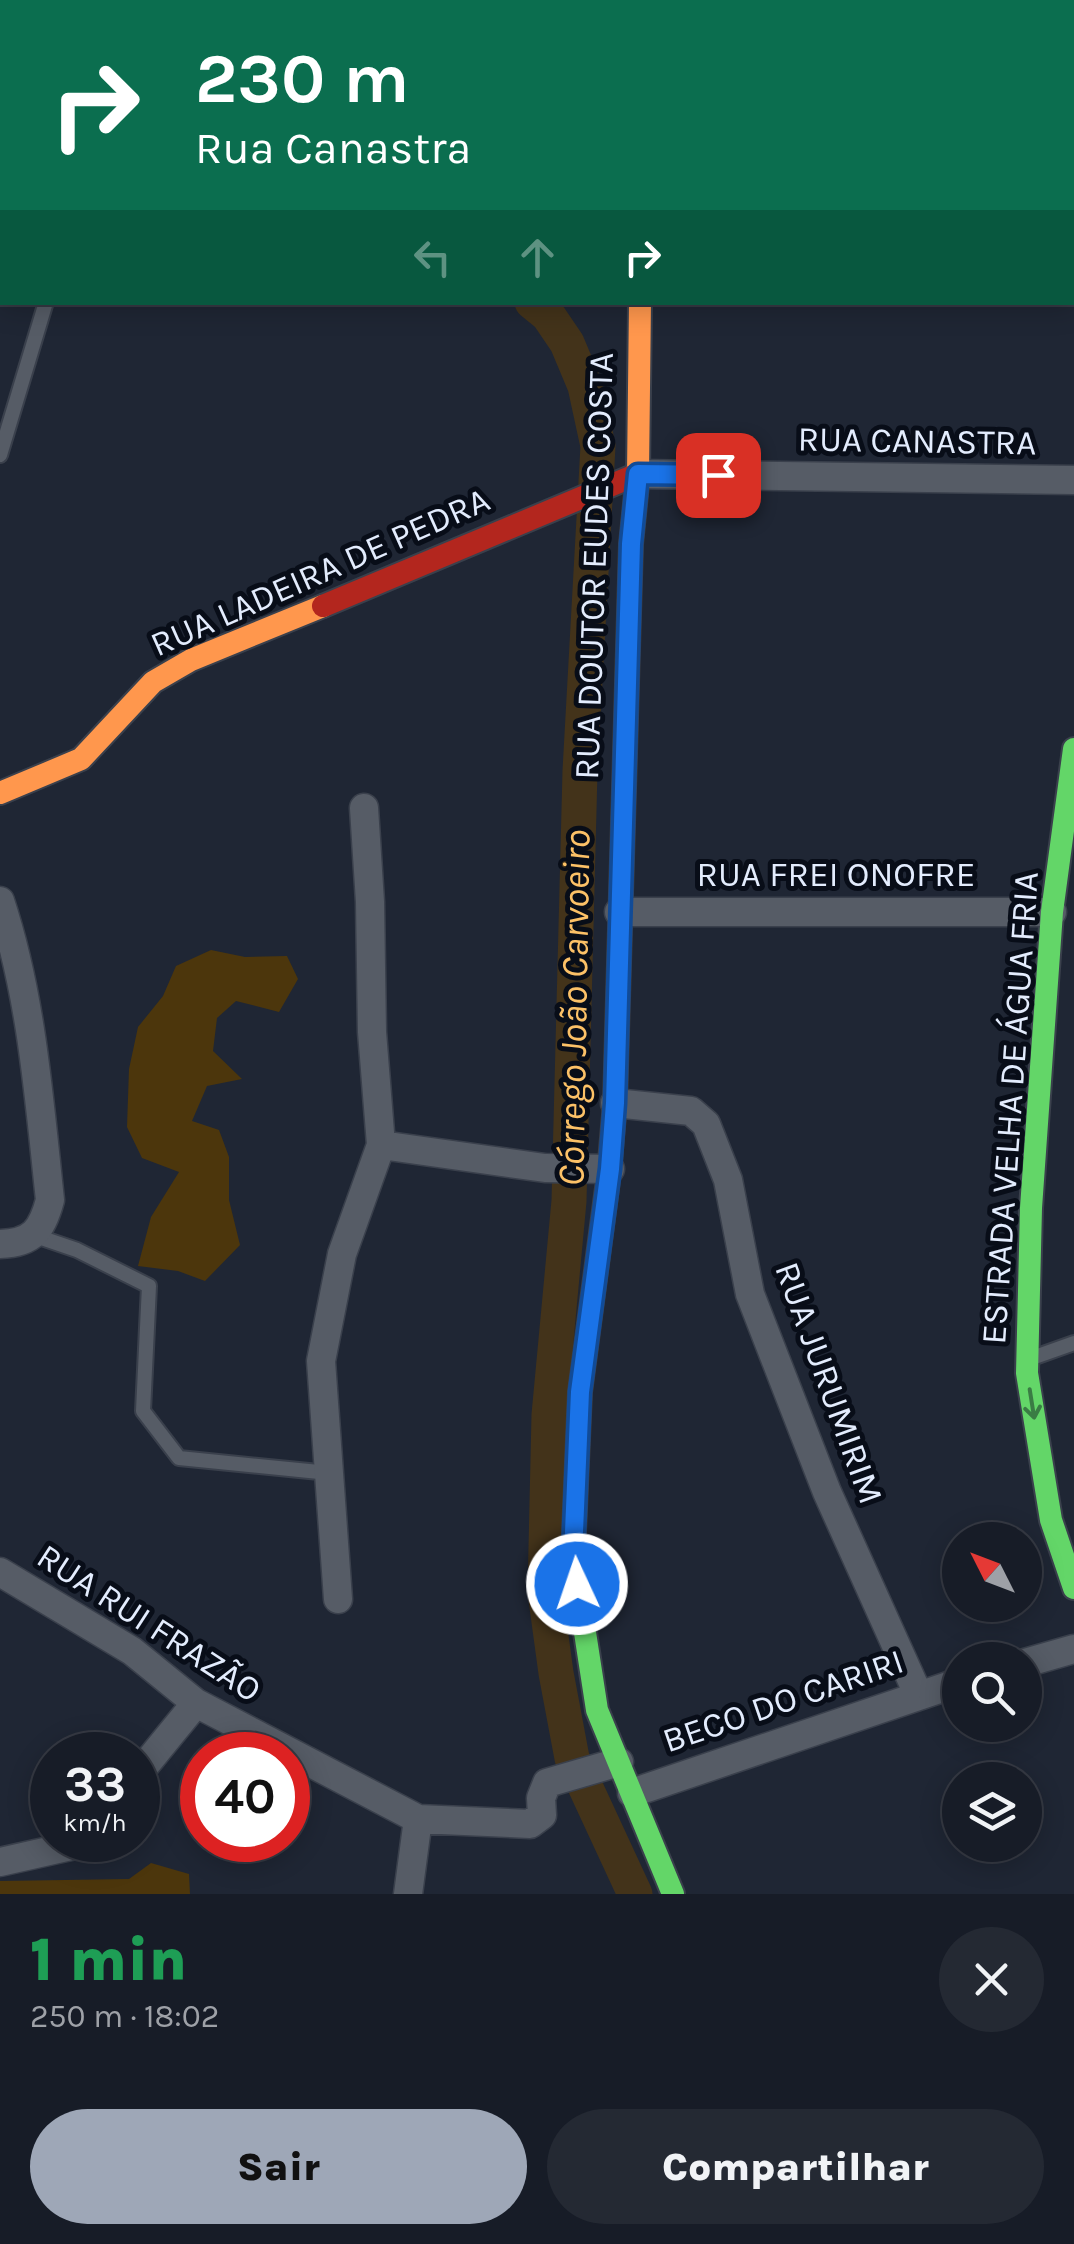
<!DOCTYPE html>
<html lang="pt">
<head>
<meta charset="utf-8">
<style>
  body { margin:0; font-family:Karla,sans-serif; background:#242933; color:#f1f3f6; height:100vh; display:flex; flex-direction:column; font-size:38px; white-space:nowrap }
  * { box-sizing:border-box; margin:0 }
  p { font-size:32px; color:#9ea1a7 }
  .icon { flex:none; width:55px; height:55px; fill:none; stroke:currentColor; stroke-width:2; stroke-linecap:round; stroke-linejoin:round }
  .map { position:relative; height:1894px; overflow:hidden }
  .drawer { display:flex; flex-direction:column; background:#171c27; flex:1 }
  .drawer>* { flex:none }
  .guide { position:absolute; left:0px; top:0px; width:1075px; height:305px; box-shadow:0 5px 25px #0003,0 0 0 2px #363a44; background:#0b6e4f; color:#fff; overflow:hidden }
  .needle { width:65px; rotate:312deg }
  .controls { position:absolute; left:942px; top:1522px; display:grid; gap:20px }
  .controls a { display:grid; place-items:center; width:100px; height:100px; border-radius:50%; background:#171c27; box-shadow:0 5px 25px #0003,0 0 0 2px #363a44; font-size:50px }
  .speed { position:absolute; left:30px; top:1732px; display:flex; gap:20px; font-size:50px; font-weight:700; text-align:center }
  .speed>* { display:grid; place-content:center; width:130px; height:130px; border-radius:50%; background:#171c27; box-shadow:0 5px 25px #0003,0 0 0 2px #363a44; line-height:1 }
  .speed small { font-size:25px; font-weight:400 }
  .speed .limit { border:15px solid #d22; background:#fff; color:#111 }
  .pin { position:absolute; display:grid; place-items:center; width:85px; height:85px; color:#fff; margin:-42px; border-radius:20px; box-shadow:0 5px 15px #0006 }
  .me { position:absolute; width:110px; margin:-55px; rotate:357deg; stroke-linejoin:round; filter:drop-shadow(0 0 8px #0008) }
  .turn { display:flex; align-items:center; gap:35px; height:210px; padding:0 30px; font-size:45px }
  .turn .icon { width:130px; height:130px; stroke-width:2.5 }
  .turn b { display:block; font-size:70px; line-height:85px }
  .lanes { display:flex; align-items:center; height:95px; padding:0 30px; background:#0003; justify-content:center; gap:50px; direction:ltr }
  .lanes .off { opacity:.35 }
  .round { display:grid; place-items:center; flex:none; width:105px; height:105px; border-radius:52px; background:#242933 }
  .headline { display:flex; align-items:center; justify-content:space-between; height:170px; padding:0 30px }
  h1 { font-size:60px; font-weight:800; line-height:75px; color:#1e9e55 }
  .action { display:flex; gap:20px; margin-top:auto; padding:20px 30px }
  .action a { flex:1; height:115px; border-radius:60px; background:#9ea7b7; color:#111; font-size:40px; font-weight:800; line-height:115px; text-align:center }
  .action a+a { background:#242933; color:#f1f3f6 }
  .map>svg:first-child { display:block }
</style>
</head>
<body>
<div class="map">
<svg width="1074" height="1894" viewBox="0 0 1074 1894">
  <rect width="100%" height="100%" fill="#1f2634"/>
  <path fill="#4c360c" d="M211 950 245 957 287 956 298 979 279 1012 236 1001 217 1018 213 1051 242 1079 207 1086 192 1121 219 1130 229 1157V1200L240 1245 205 1281 178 1271 138 1266 151 1217 179 1172 142 1158 127 1127 129 1069 138 1027 163 996 176 966Z
    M151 1863 189 1874 190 1894H0V1881L129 1879Z"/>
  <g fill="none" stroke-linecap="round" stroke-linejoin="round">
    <path stroke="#43331a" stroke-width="35" d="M0 142 2 143
      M532 302 548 315 567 343 585 386 598 446 580 771 569 1201 549 1415 545 1592 556 1673 572 1758 635 1894"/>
    <g stroke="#3a404c" stroke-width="18">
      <path id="lane" d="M0 455 46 302
        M33 1235 77 1250 149 1286 143 1411 179 1458 329 1473
        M1032 1358 1074 1343"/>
    </g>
    <g stroke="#3a404c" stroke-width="31">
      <path id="street" d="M1072 24H1074
        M0 81 2 80
        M1072 261H1074
        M638 474 1074 480
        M0 901C32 998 39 1099 50 1200 42 1230 33 1243 0 1244
        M619 912H1052
        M615 1103 691 1111 706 1124 728 1180 750 1294 827 1492 918 1694
        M381 1145 545 1168 610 1169
        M0 1572 132 1651 196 1703 418 1819 530 1824 542 1815 541 1798 547 1783 619 1762
        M338 1599 321 1361 342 1254 381 1145 372 1032 370 902 364 808
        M1025 1663 1074 1649
        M138 1774 196 1703
        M632 1793 960 1682
        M0 1862 71 1846 79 1840
        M408 1894 418 1819"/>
    </g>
    <g stroke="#3a404c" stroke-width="26">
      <path id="fast" d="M1074 749 1052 912 1031 1208 1027 1373 1051 1520 1074 1588
        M609 1173 580 1392 573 1555 597 1710 673 1894"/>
    </g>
    <g stroke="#3a404c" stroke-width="26">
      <path id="slow" d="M654 0V2
        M0 793 81 759 153 682 191 660 323 606
        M609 1173 615 1103 631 544 638 474 640 302"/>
    </g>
    <g stroke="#3a404c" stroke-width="26">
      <path id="jam" d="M323 606 638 474"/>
    </g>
    <use href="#lane" stroke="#565c66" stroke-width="14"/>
    <use href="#street" stroke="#565c66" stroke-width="28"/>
    <use href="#fast" stroke="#63d668" stroke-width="22"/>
    <use href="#slow" stroke="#ff974d" stroke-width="22"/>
    <use href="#jam" stroke="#b3261e" stroke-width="22"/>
  </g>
  <defs><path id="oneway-shaft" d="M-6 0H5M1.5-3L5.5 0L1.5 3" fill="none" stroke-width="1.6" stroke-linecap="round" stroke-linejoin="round" transform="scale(2.5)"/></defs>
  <use stroke="#3a7c44" href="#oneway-shaft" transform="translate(1032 1404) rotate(81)"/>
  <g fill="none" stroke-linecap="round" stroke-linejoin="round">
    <g stroke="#114b97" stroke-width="25">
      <path id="route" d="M577 1584 573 1555 580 1392 610 1169 615 1103 631 544 638 474 718 475"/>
    </g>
    <use href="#route" stroke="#1a73e8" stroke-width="18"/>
  </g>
  <g text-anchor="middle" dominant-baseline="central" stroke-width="10" stroke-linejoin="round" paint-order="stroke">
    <g font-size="35" fill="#e3ecfd" stroke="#080d18">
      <text transform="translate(917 441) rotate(1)">RUA CANASTRA</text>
      <text transform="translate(594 566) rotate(-88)">RUA DOUTOR EUDES COSTA</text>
      <text transform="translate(320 572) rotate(-24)">RUA LADEIRA DE PEDRA</text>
      <text x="836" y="874">RUA FREI ONOFRE</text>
      <text transform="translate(1010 1108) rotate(-86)">ESTRADA VELHA DE ÁGUA FRIA</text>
      <text transform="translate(829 1383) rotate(70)">RUA JURUMIRIM</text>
      <text transform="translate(149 1623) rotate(33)">RUA RUI FRAZÃO</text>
      <text transform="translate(783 1701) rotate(-19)">BECO DO CARIRI</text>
    </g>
    <g font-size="38" font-style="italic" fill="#fcc167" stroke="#080d18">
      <text transform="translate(574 1008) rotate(-89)">Córrego João Carvoeiro</text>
    </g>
  </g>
</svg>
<div class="controls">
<a><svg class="needle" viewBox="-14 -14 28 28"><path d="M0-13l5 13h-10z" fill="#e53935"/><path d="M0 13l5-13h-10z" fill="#9ea1a7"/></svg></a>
<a><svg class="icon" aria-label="search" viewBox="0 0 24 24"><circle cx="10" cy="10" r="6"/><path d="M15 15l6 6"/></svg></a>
<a><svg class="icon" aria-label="layers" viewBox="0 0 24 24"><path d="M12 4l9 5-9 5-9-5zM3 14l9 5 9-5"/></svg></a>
</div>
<div class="speed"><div>33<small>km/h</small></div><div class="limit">40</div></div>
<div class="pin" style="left:718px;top:475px;background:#d93025"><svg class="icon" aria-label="arrive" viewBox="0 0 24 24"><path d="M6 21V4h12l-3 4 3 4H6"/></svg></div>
<svg class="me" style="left:577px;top:1584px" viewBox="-20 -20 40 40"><circle r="17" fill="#1a73e8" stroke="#fff" stroke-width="3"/><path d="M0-11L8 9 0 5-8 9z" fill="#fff"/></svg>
<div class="guide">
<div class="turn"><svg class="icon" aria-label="right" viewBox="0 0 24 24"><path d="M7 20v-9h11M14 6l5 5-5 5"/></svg><div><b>230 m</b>Rua Canastra</div></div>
<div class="lanes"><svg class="icon off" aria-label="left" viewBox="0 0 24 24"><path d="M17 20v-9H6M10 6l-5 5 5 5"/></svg><svg class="icon off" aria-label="ahead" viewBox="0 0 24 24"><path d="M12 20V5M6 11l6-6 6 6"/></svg><svg class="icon" aria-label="right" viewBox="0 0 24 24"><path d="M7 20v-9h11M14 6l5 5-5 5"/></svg></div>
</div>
</div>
<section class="drawer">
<div class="headline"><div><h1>1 min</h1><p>250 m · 18:02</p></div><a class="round"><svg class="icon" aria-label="close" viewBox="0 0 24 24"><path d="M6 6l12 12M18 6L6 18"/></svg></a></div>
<div class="action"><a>Sair</a><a>Compartilhar</a></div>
</section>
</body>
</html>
